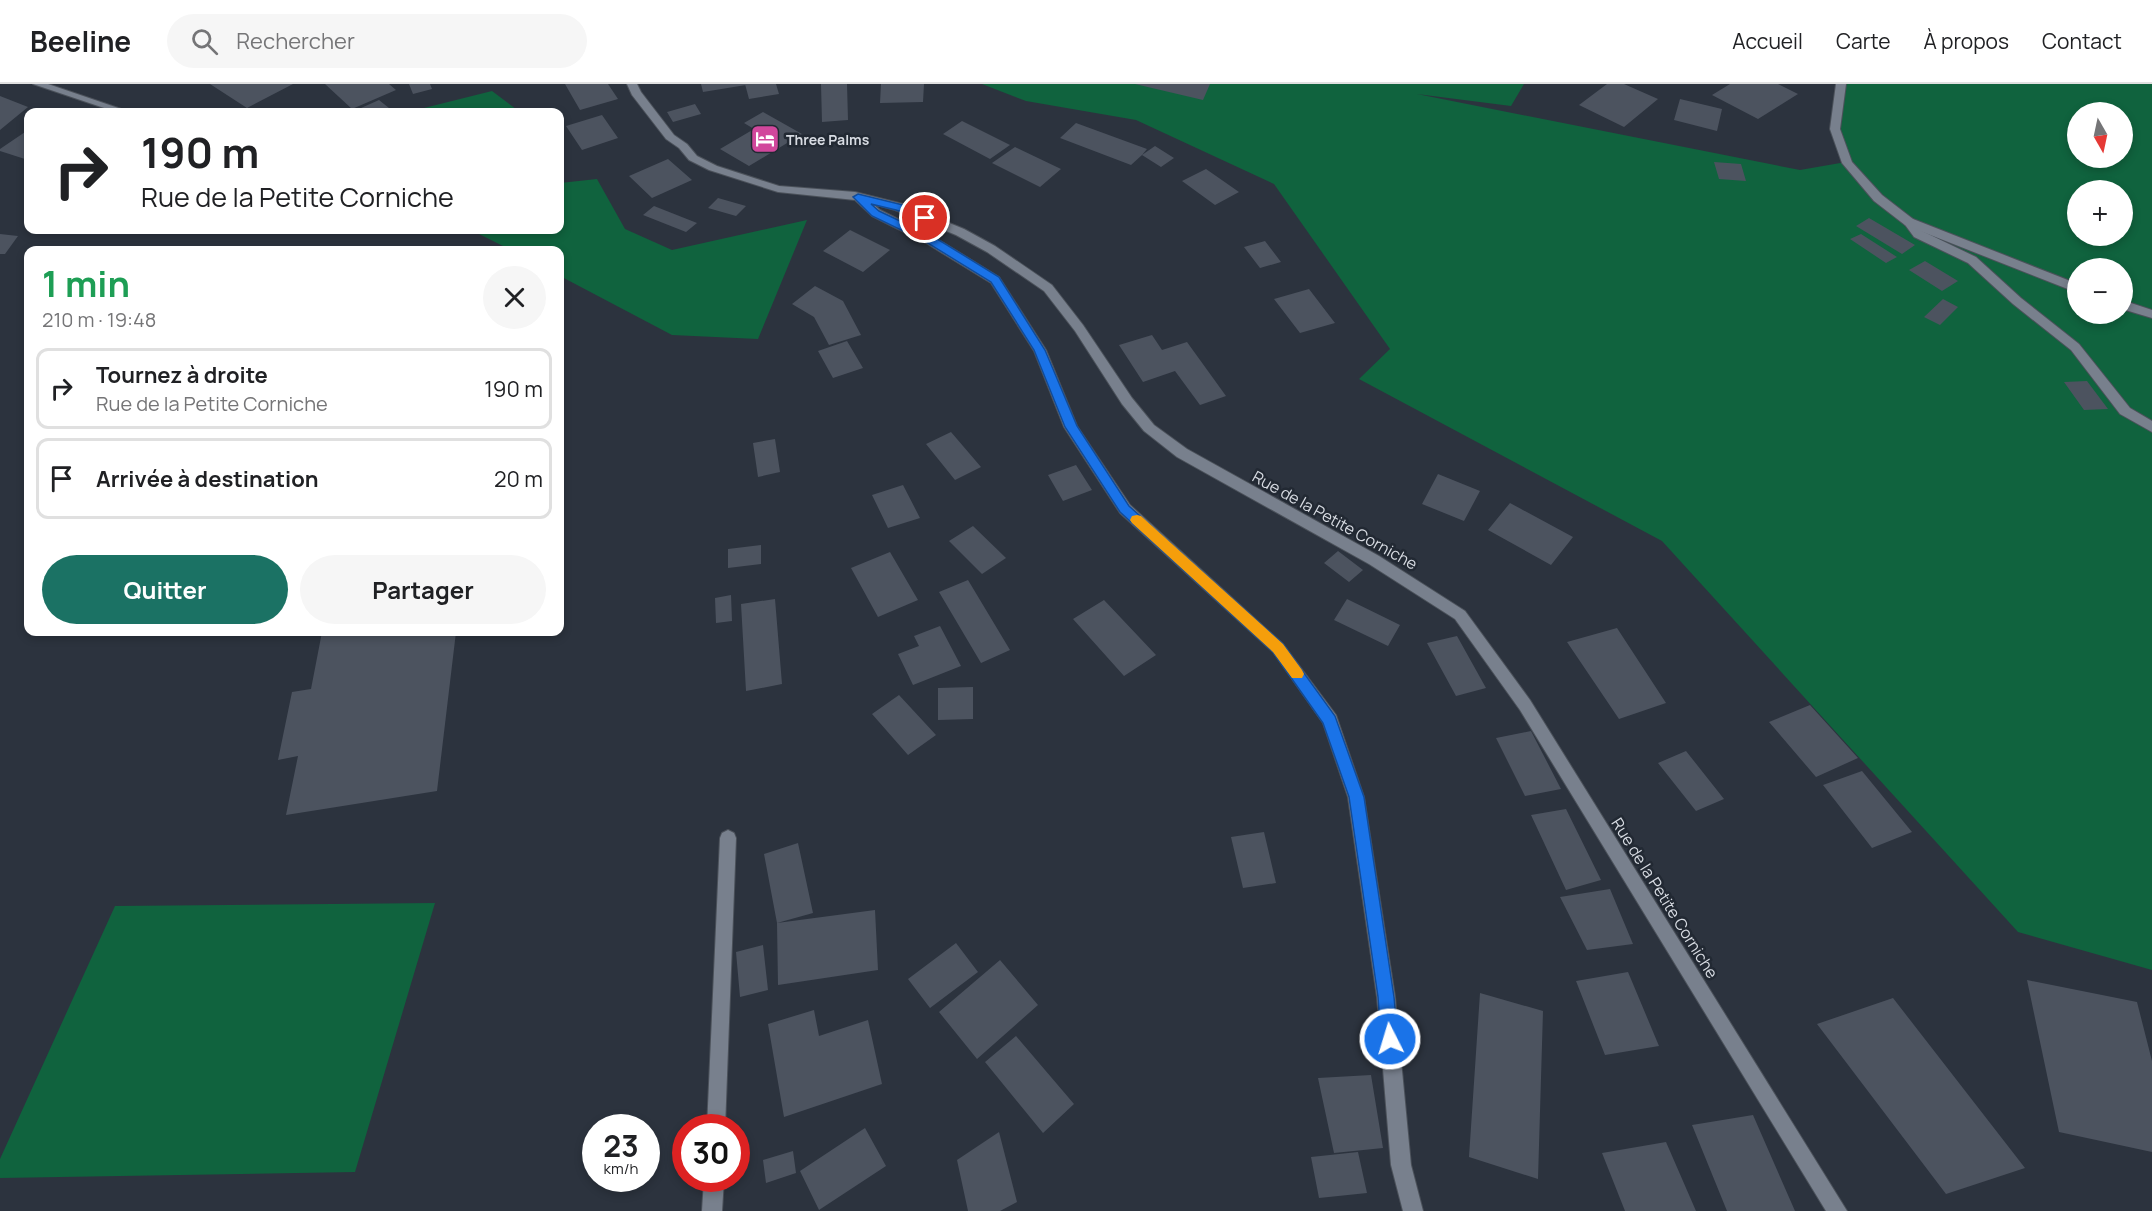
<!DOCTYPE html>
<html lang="fr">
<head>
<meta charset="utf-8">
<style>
  body { margin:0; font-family:Manrope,sans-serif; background:#f6f6f6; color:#202124; height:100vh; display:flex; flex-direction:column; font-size:22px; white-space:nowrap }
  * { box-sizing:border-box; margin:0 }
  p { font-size:20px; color:#757577 }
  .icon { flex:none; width:33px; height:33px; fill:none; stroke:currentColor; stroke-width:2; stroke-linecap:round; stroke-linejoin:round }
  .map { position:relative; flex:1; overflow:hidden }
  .side { position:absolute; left:24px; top:162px; width:540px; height:390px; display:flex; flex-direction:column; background:#fff; border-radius:12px; box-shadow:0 3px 9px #0003 }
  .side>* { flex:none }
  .banner { position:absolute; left:24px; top:24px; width:540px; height:126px; border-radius:12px; box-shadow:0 3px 9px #0003; background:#fff; color:#202124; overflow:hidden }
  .needle { width:39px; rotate:171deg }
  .buttons { position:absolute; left:2067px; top:18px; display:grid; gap:12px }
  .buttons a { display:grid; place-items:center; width:66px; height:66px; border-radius:50%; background:#fff; box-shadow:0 3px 9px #0003; font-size:30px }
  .speed { position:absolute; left:582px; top:1030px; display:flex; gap:12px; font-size:30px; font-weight:700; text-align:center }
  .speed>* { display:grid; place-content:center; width:78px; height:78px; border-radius:50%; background:#fff; box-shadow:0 3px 9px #0003; line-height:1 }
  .speed small { font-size:15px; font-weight:400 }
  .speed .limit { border:9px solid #d22; background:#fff; color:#111 }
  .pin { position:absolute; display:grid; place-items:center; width:51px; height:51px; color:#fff; margin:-26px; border:3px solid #fff; border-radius:50%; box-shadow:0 2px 6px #0007 }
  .me { position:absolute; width:66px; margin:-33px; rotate:355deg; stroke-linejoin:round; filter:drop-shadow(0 0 4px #0008) }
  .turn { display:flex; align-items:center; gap:21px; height:126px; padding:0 18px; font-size:27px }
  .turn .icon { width:78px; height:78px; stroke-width:2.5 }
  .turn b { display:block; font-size:42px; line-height:51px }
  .round { display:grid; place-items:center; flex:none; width:63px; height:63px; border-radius:32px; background:#f6f6f6 }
  .summary { display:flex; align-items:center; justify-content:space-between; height:102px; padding:0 18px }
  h1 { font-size:36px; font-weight:700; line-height:45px; color:#1e9e55 }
  .action { display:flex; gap:12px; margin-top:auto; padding:12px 18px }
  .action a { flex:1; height:69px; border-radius:36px; background:#1b7264; color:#fff; font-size:24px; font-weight:700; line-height:69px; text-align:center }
  .action a+a { background:#f6f6f6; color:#202124 }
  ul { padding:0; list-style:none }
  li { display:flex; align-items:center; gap:18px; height:81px; margin:0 12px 9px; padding:0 6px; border:3px solid #e0e0e0; border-radius:12px }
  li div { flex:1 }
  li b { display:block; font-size:22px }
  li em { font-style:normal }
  header { display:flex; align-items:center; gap:36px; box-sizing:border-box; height:84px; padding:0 30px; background:#fff; border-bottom:2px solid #e0e0e0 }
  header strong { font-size:28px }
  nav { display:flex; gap:33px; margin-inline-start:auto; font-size:21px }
  .search { width:420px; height:54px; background:#f6f6f6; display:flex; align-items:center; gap:15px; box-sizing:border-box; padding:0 21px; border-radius:33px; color:#757577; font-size:22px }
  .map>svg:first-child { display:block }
</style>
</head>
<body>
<header>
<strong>Beeline</strong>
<div class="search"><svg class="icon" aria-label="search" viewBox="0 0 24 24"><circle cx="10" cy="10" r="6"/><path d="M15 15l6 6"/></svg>Rechercher</div>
<nav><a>Accueil</a><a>Carte</a><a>À propos</a><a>Contact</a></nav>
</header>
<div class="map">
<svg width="2152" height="1127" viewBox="0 0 2152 1127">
  <rect width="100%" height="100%" fill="#2c333e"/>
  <path fill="#10633e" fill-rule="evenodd" d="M982 0H1524L1511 22 1417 10 1800 86 1846 78 1835 45 1841 0H2152V886L2018 848 1662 457 1359 295 1390 265 1274 100 1136 36 1026 17ZM2078 28H2122V74H2078ZM2078 106H2122V152H2078ZM2078 184H2122V230H2078Z
    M492 7 520 28H408Z
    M597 95 625 145 672 166 807 136 758 255 672 251 560 192V166H511L471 146H560V99Z
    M435 819 355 1088 0 1094V1075L115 822Z"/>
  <path fill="#4c535f" d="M210 0H293L247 24Z
    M325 0H389L396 6 352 25Z
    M409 0H430L432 5 413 10Z
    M565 0H608L618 15 580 26Z
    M701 0H745L746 1 703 8Z
    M745 0H776L779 10 749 15Z
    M821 0H847L848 36 822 38Z
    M881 0H924L923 18 880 19Z
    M1135 0H1210L1203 16Z
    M1607 0H1624L1658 15 1624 43 1579 21Z
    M1730 0H1778L1798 10 1758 35 1712 11Z
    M0 12 28 23 0 46Z
    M1680 15 1722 25 1717 47 1674 36Z
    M379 16 394 28H352Z
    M695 20 701 30 673 38 667 28Z
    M763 28 802 50 749 82 720 65 754 45 744 39Z
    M602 31 618 54 582 66 566 42Z
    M962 37 1010 61 990 75 943 50Z
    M1076 39 1147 65 1142 71 1155 62 1174 74 1161 83 1142 71 1131 81 1060 54Z
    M28 46V76L0 67V65Z
    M1015 63 1061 85 1040 103 992 79Z
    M668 75 692 96 652 114 629 92Z
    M1714 78 1741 80 1746 97 1719 95Z
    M1206 85 1239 108 1215 121 1182 97Z
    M718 114 746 122 736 132 708 124Z
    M654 122 697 139 686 148 643 131Z
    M1869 134 1915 161 1902 170 1856 142Z
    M850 146 890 166 863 188 823 167Z
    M0 150 18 152 5 170H0Z
    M1861 150 1897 173 1886 179 1850 155Z
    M1265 157 1281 178 1260 184 1244 163Z
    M1925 177 1958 197 1942 207 1909 186Z
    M815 202 843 217 861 251 829 261 814 233 792 220Z
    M1309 205 1335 239 1300 249 1274 215Z
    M1943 215 1958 223 1940 241 1924 233Z
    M1152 251 1162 266 1187 258 1226 312 1200 321 1175 287 1143 298 1119 261Z
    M847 257 863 284 833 294 818 267Z
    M2087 297 2108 325 2084 326 2064 298Z
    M951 348 981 383 955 396 926 360Z
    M775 355 780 388 758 393 753 359Z
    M1076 381 1092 406 1063 417 1048 391Z
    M1438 390 1480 407 1464 437 1422 420Z
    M903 401 920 434 888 444 872 411Z
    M1510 419 1573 453 1551 481 1488 446Z
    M973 442 1006 474 982 490 949 457Z
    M761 461V480L728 484V465Z
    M1338 467 1363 486 1349 498 1324 479Z
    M890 468 918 516 878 533 851 484Z
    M968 496 1010 566 981 579 939 508Z
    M731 511 732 537 716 539 715 514Z
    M775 515 782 600 746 607 741 520Z
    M1347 515 1400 541 1388 562 1334 536Z
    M1104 516 1156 571 1124 592 1073 535Z
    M940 542 961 582 913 601 898 570 919 562 914 552Z
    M1617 544 1666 619 1619 635 1567 558Z
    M322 548H456L437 707 286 731 298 672 278 676 292 608 311 605Z
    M1457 552 1486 604 1456 612 1427 559Z
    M973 603V635L938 636V604Z
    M899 611 936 651 908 671 872 630Z
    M1810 621 1858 674 1816 693 1769 638Z
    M1531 647 1561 705 1525 712 1496 654Z
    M1686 667 1724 715 1696 727 1658 679Z
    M1862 687 1912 748 1872 764 1823 701Z
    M1566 725 1601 796 1566 806 1531 731Z
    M1264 748 1276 799 1243 804 1231 753Z
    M798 759 813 829 777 839 764 770Z
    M1610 805 1633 860 1587 866 1560 813Z
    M875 826 878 886 778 901 777 839Z
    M956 859 978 888 930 924 908 895Z
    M763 861 768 906 740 913 736 868Z
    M1000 876 1038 921 977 975 939 928Z
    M1628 888 1659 962 1605 971 1576 897Z
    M2027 896 2137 918 2152 977V1068L2059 1048Z
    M1480 909 1543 927 1538 1095 1469 1073Z
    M1893 914 2025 1084 1946 1110 1817 940Z
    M814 926 819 952 868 936 882 1000 784 1033 768 940Z
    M1016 952 1074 1020 1043 1049 985 978Z
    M1371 991 1383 1064 1334 1069 1318 994Z
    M1753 1031 1795 1127H1727L1692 1041Z
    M865 1044 886 1082 819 1126 800 1087Z
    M999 1048 1017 1118 1000 1127H968L957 1076Z
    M1666 1058 1696 1127H1625L1602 1069Z
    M793 1067 796 1089 766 1099 763 1076Z
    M1358 1068 1367 1109 1319 1114 1311 1073Z"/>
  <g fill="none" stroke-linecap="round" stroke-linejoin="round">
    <g stroke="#4b515a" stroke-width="2">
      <path id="service" d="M1909 134 1913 135 1922 147 1976 173 2021 214 2079 260 2130 324 2152 337V348L2120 330 2071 266 2013 220 1968 179 1914 153 1903 138Z"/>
    </g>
    <g stroke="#4b515a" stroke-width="2">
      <path id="minor" d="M33 0H48L130 28H116Z
        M627 0H637L641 8 674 51 687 60 697 72 717 82 779 102 855 108 903 120 964 145 995 162 1052 201 1083 241 1132 314 1154 341 1187 365 1379 472 1465 527 1530 616 1847 1127H1826L1520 626 1455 535 1369 480 1177 373 1144 347 1122 320 1075 247 1044 207 987 168 956 151 895 126 873 120 880 126 934 153 999 193 1046 266 1077 342 1130 421 1283 560 1336 631 1364 713 1395 913 1411 1081 1423 1127H1403L1391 1081 1377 913 1348 713 1323 639 1273 568 1120 429 1064 343 1034 267 991 199 926 159 872 132 855 116 778 108 709 86 689 76 679 64 666 55 632 11Z
        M1836 0H1846L1840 45 1852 78 1882 111 1913 135 2078 200V209L1905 141 1874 117 1842 79 1830 45Z
        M2122 216 2152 226V234L2122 225Z
        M728 746 734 749 736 754 725 1044H707L720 754 722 749Z
        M704 1095H724L722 1127H702Z"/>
    </g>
    <use href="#service" fill="#78808d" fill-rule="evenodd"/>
    <use href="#minor" fill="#78808d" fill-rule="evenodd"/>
  </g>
  <path fill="#1a73e8" stroke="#114b97" stroke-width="1.5" d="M858 110 903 121 929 132V136L925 137 896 126 871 120 879 127 934 153 999 193 1045 266 1077 342 1129 422 1283 560 1335 632 1364 713 1394 913 1398 955 1395 961 1390 963 1384 961 1381 955 1378 913 1349 713 1323 639 1273 568 1120 428 1065 343 1034 266 991 198 926 158 872 132 853 113Z"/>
  <path fill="#f59e0b" d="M1137 431 1141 432 1283 560 1302 586 1304 590 1302 594H1292L1273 568 1132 439 1130 436 1132 432Z"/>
  <defs>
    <g id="hotel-square" transform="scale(1.5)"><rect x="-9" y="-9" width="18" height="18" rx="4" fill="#d1479c" stroke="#222933"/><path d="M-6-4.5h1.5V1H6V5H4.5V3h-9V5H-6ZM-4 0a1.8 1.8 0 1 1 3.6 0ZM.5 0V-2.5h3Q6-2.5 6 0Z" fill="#fff"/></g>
  </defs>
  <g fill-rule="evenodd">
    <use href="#hotel-square" x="765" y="55"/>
  </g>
  <g text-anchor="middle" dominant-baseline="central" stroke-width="5" stroke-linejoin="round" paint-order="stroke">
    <g font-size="14" font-weight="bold" fill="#d7dbe2" stroke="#222933" text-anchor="start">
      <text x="786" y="55">Three Palms</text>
    </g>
    <g font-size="16" fill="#d7dbe2" stroke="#222933">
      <text transform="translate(1335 436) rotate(29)">Rue de la Petite Corniche</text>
      <text transform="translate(1665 814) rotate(58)">Rue de la Petite Corniche</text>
    </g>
  </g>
</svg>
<div class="buttons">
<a><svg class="needle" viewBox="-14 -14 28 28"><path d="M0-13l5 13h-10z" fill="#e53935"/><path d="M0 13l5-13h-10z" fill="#757577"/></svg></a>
<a>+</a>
<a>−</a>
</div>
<div class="speed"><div>23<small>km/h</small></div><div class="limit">30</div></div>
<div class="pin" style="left:925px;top:134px;background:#d93025"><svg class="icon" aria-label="arrive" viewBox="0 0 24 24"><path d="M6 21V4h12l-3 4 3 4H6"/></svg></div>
<svg class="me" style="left:1390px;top:955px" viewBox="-20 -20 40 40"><circle r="17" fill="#1a73e8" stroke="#fff" stroke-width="3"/><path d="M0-11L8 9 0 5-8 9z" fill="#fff"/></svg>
<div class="banner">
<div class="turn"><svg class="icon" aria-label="right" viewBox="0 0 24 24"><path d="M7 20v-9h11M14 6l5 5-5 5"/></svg><div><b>190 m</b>Rue de la Petite Corniche</div></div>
</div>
<section class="side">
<div class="summary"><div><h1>1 min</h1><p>210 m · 19:48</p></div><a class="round"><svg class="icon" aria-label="close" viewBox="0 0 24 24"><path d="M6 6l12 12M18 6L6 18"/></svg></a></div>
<ul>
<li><svg class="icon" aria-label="right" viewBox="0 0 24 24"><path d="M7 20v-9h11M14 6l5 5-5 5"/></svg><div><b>Tournez à droite</b><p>Rue de la Petite Corniche</p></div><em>190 m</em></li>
<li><svg class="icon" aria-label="arrive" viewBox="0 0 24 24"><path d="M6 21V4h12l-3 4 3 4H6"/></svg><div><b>Arrivée à destination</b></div><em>20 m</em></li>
</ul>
<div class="action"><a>Quitter</a><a>Partager</a></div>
</section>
</div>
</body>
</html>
